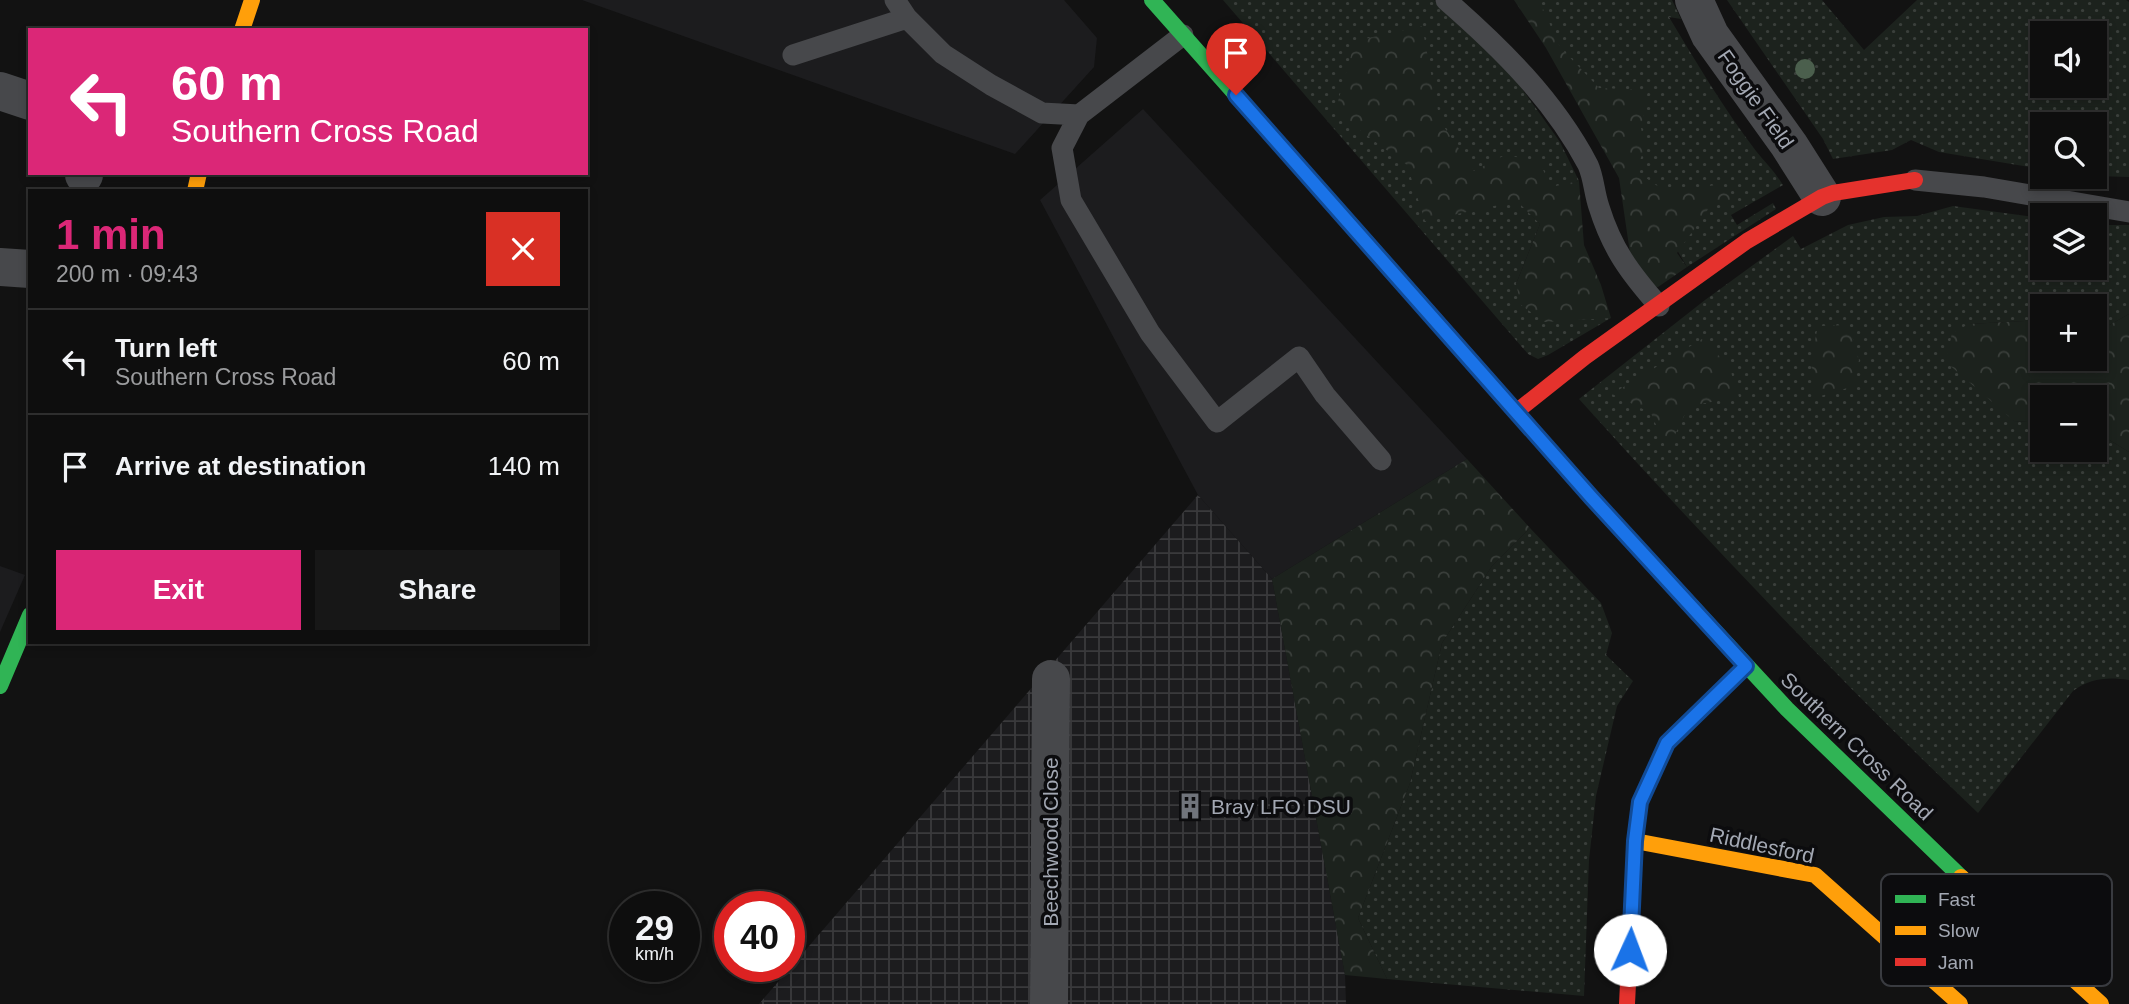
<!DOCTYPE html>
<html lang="en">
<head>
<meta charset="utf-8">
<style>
  body { margin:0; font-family:Helvetica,sans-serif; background:#171717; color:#f1f3f6; height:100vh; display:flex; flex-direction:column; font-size:26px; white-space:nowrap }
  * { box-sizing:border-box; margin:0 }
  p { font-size:23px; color:#9b9c9e }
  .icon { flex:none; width:38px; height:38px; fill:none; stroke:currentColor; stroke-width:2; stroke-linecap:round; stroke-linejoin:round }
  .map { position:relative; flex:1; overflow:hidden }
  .panel { position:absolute; left:28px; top:189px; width:560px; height:455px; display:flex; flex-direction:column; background:#0e0e0e; border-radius:0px; box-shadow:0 4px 10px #0003,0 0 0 2px #2e2e2e }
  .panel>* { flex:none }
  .guide { position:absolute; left:28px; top:28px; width:560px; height:147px; border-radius:0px; box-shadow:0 4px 10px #0003,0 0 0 2px #2e2e2e; background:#db2777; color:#fff; overflow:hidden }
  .buttons { position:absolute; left:2030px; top:21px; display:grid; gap:14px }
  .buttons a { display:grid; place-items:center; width:77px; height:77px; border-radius:0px; background:#0e0e0e; box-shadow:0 4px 10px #0003,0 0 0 2px #2e2e2e; font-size:35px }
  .speed { position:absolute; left:609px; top:891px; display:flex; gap:14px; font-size:35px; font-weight:700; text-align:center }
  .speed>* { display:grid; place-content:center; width:91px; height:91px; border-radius:50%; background:#0e0e0e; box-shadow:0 4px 10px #0003,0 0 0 2px #2e2e2e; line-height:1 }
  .speed small { font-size:18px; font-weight:400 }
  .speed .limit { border:10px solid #d22; background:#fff; color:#111 }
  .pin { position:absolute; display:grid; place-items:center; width:60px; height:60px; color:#fff; margin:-72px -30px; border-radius:50% 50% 50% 0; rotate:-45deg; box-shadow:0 0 7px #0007 }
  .pin .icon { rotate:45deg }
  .me { position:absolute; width:77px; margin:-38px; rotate:2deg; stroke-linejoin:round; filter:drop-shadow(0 0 5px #0008) }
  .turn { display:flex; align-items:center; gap:24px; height:147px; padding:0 28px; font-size:32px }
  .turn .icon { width:91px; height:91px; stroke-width:2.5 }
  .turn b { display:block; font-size:49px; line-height:60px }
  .round { display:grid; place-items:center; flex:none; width:74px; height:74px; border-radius:0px; background:#171717 }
  .summary { display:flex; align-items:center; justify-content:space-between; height:119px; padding:0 28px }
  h1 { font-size:42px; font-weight:800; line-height:52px; color:#db2777 }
  .button { display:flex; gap:14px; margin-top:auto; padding:14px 28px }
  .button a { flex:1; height:80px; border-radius:0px; background:#db2777; color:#fff; font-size:28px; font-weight:800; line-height:80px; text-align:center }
  .button a+a { background:#171717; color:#f1f3f6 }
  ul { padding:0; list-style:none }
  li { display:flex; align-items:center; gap:21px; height:105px; padding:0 28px; border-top:2px solid #2e2e2e }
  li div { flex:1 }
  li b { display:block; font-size:26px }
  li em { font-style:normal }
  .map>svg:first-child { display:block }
</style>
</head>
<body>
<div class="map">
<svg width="2129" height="1004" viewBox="0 0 2129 1004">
  <defs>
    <pattern id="industrial-grid" width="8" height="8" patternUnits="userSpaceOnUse" patternTransform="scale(1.75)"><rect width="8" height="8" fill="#1c1c1e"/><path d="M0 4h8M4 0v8" fill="none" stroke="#3a3a3c"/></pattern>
    <pattern id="green-dots" width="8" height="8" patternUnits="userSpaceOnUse" patternTransform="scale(1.75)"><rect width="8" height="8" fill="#1c221d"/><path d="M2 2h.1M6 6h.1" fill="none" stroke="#3a3f3b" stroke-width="1.8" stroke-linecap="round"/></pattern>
    <pattern id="forest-crowns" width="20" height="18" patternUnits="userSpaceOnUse" patternTransform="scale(1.75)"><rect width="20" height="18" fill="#1c221d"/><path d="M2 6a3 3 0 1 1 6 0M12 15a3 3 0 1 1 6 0" fill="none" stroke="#3a3f3b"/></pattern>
  </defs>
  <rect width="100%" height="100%" fill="#121212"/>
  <path fill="#1c1c1e" d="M582 0H1064L1097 38 1094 67 1015 154Z
    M1143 109 1467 459 1272 579 1198 495 1040 200Z
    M0 566 25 575 0 632Z"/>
  <path fill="url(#industrial-grid)" d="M1198 495 1272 579 1345 975 1346 1004H759Z"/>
  <path fill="url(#green-dots)" fill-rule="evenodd" d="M1223 0H1434L1442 6 1510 72 1560 142 1579 181 1518 201 1540 224 1516 284 1611 318 1548 355 1538 359 1528 354Z
    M1531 0H1672L1681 19 1669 17C1696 62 1724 109 1756 151 1765 162 1775 172 1783 185L1731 215 1737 225 1773 203 1776 209 1687 267Z
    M1727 0H1822L1864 50 1917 0H2126L2129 2V177L2095 176V124H2042V169L1939 152 1911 140 1892 150 1833 159 1823 139ZM2042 33H2095V86H2042Z
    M1953 206 2042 218V268H2095V225H2129V314L2104 328 2095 326V306H2042V320L1969 324 2014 421 2042 423V450H2095V431L2129 452V680C2107 677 2091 678 2073 691L1978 813C1839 680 1707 541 1579 399L1705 300 1793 236 1801 249 1848 225 1884 217 1917 216Z
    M1530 528 1601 603 1612 633 1606 655 1633 681 1617 706 1596 796 1589 860 1584 996 1387 979 1358 918 1410 783 1442 643 1492 566Z"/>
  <path fill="url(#forest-crowns)" d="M1514 0H1539L1560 47 1599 88 1648 90 1641 128 1645 147 1636 171 1666 192 1716 185 1738 198 1709 208 1677 253 1687 267 1658 287 1650 286 1630 253 1619 178 1546 48Z
    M1422 26 1440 121 1474 171 1505 155 1539 161 1551 187 1579 181 1584 245 1601 285 1611 318 1545 322 1521 305 1516 284 1540 224 1517 201 1425 221 1407 165 1335 112 1355 41Z
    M2129 314V452L2095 431V397H2042V423L2014 421 1946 362 1952 333 1969 324 2042 320V359H2095V326L2104 328Z
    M1849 325 1859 360 1854 386 1814 398 1811 359 1818 326Z
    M1702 339 1729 366 1739 397 1689 406 1667 451 1651 413 1612 394Z
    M1467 459 1530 528 1492 566 1442 643 1410 783 1358 918 1387 979 1345 975 1272 579Z"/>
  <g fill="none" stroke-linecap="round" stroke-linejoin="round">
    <path stroke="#47484b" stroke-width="21" d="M895 0 907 18 943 54 991 85 1042 113 1079 115 1183 35
      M1446 0C1501 48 1554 100 1588 165 1594 178 1594 193 1599 207 1612 249 1630 273 1659 306
      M793 55 907 18
      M1079 115 1062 148 1071 200 1150 333 1217 422 1299 357 1325 395 1381 460
      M1915 180 1984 187 2129 212"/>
    <path stroke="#47484b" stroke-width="38" d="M1694 0 1710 35 1789 145 1822 197
      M0 91 30 101
      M84 175V173
      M0 267 30 269
      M1049 1004 1051 679"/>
    <path stroke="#30b455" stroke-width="16" d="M1152 0 1423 306
      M1600 507 1787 709 1961 877
      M0 686 30 615"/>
    <path stroke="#ff9f0a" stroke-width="16" d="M242 30 252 0
      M195 191 199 173
      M1635 841 1815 875 1960 1004
      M1961 877 2101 1004"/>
    <path stroke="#e5322d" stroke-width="16" d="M1423 306 1600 507
      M1516 412 1585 357 1747 241 1822 197 1833 193 1915 180
      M1627 1004 1635 841 1640 802 1667 743 1746 666"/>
  </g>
  <circle fill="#4b5f4d" cx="1805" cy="69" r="10"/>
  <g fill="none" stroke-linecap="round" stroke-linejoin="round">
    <g stroke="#114b97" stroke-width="18">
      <path id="route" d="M1236 95 1592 498 1746 666 1667 743 1640 802 1635 841 1630 950"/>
    </g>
    <use href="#route" stroke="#1a73e8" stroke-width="12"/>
  </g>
  <defs>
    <g id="building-bare" transform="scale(2.1)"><path d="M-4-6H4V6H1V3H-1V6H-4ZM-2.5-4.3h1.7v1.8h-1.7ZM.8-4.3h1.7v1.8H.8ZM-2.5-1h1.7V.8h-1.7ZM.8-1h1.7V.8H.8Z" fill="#70747b" stroke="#0c0c0e" stroke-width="2.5" paint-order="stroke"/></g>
  </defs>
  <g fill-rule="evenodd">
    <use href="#building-bare" x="1190" y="806"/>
  </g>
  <g text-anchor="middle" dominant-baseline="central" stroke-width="7" stroke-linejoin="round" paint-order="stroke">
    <g font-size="21" fill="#a3a8b3" stroke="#0c0c0e">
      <text transform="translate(1756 99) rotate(55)">Foggie Field</text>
      <text transform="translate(1857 746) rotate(44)">Southern Cross Road</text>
      <text transform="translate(1050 842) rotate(-90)">Beechwood Close</text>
      <text transform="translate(1762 845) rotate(12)">Riddlesford</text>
    </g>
    <g font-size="21" fill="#a3a8b3" stroke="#0c0c0e" text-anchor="start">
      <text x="1211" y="806">Bray LFO DSU</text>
    </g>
  </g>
  <rect x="1881" y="874" width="231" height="112" rx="10" fill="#0c0c0e" stroke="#393b40" stroke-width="2"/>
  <rect x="1895" y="895" width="31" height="8" fill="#30b455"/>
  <rect x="1895" y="926" width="31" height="9" fill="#ff9f0a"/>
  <rect x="1895" y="958" width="31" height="8" fill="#e5322d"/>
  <g font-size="19" fill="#a3a8b3">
    <text x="1938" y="906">Fast</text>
    <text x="1938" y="937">Slow</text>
    <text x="1938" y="969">Jam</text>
  </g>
</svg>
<div class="buttons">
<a><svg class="icon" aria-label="sound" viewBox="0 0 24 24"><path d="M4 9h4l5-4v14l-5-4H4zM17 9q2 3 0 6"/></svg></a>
<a><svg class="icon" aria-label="search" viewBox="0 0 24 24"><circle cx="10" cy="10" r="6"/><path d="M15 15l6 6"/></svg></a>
<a><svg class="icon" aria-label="layers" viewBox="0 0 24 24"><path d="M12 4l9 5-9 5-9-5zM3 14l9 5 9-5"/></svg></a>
<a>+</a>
<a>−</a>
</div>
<div class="speed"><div>29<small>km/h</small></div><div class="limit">40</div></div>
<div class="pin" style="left:1236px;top:95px;background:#d93025"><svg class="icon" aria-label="arrive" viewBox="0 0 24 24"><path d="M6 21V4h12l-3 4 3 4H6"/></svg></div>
<svg class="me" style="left:1630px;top:950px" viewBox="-20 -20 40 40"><circle r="19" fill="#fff"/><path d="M0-13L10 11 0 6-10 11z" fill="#1a73e8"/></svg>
<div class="guide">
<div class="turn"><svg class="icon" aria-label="left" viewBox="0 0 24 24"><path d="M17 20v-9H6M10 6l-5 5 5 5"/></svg><div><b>60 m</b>Southern Cross Road</div></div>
</div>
<section class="panel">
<div class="summary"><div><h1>1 min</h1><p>200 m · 09:43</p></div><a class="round" style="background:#d93025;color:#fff"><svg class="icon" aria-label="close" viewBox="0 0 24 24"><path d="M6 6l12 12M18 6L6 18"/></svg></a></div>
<ul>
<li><svg class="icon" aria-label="left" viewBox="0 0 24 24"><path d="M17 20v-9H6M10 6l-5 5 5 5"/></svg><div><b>Turn left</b><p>Southern Cross Road</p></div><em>60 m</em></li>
<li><svg class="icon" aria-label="arrive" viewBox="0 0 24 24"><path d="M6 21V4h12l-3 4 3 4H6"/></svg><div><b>Arrive at destination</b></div><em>140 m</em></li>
</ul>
<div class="button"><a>Exit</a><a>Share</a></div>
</section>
</div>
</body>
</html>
